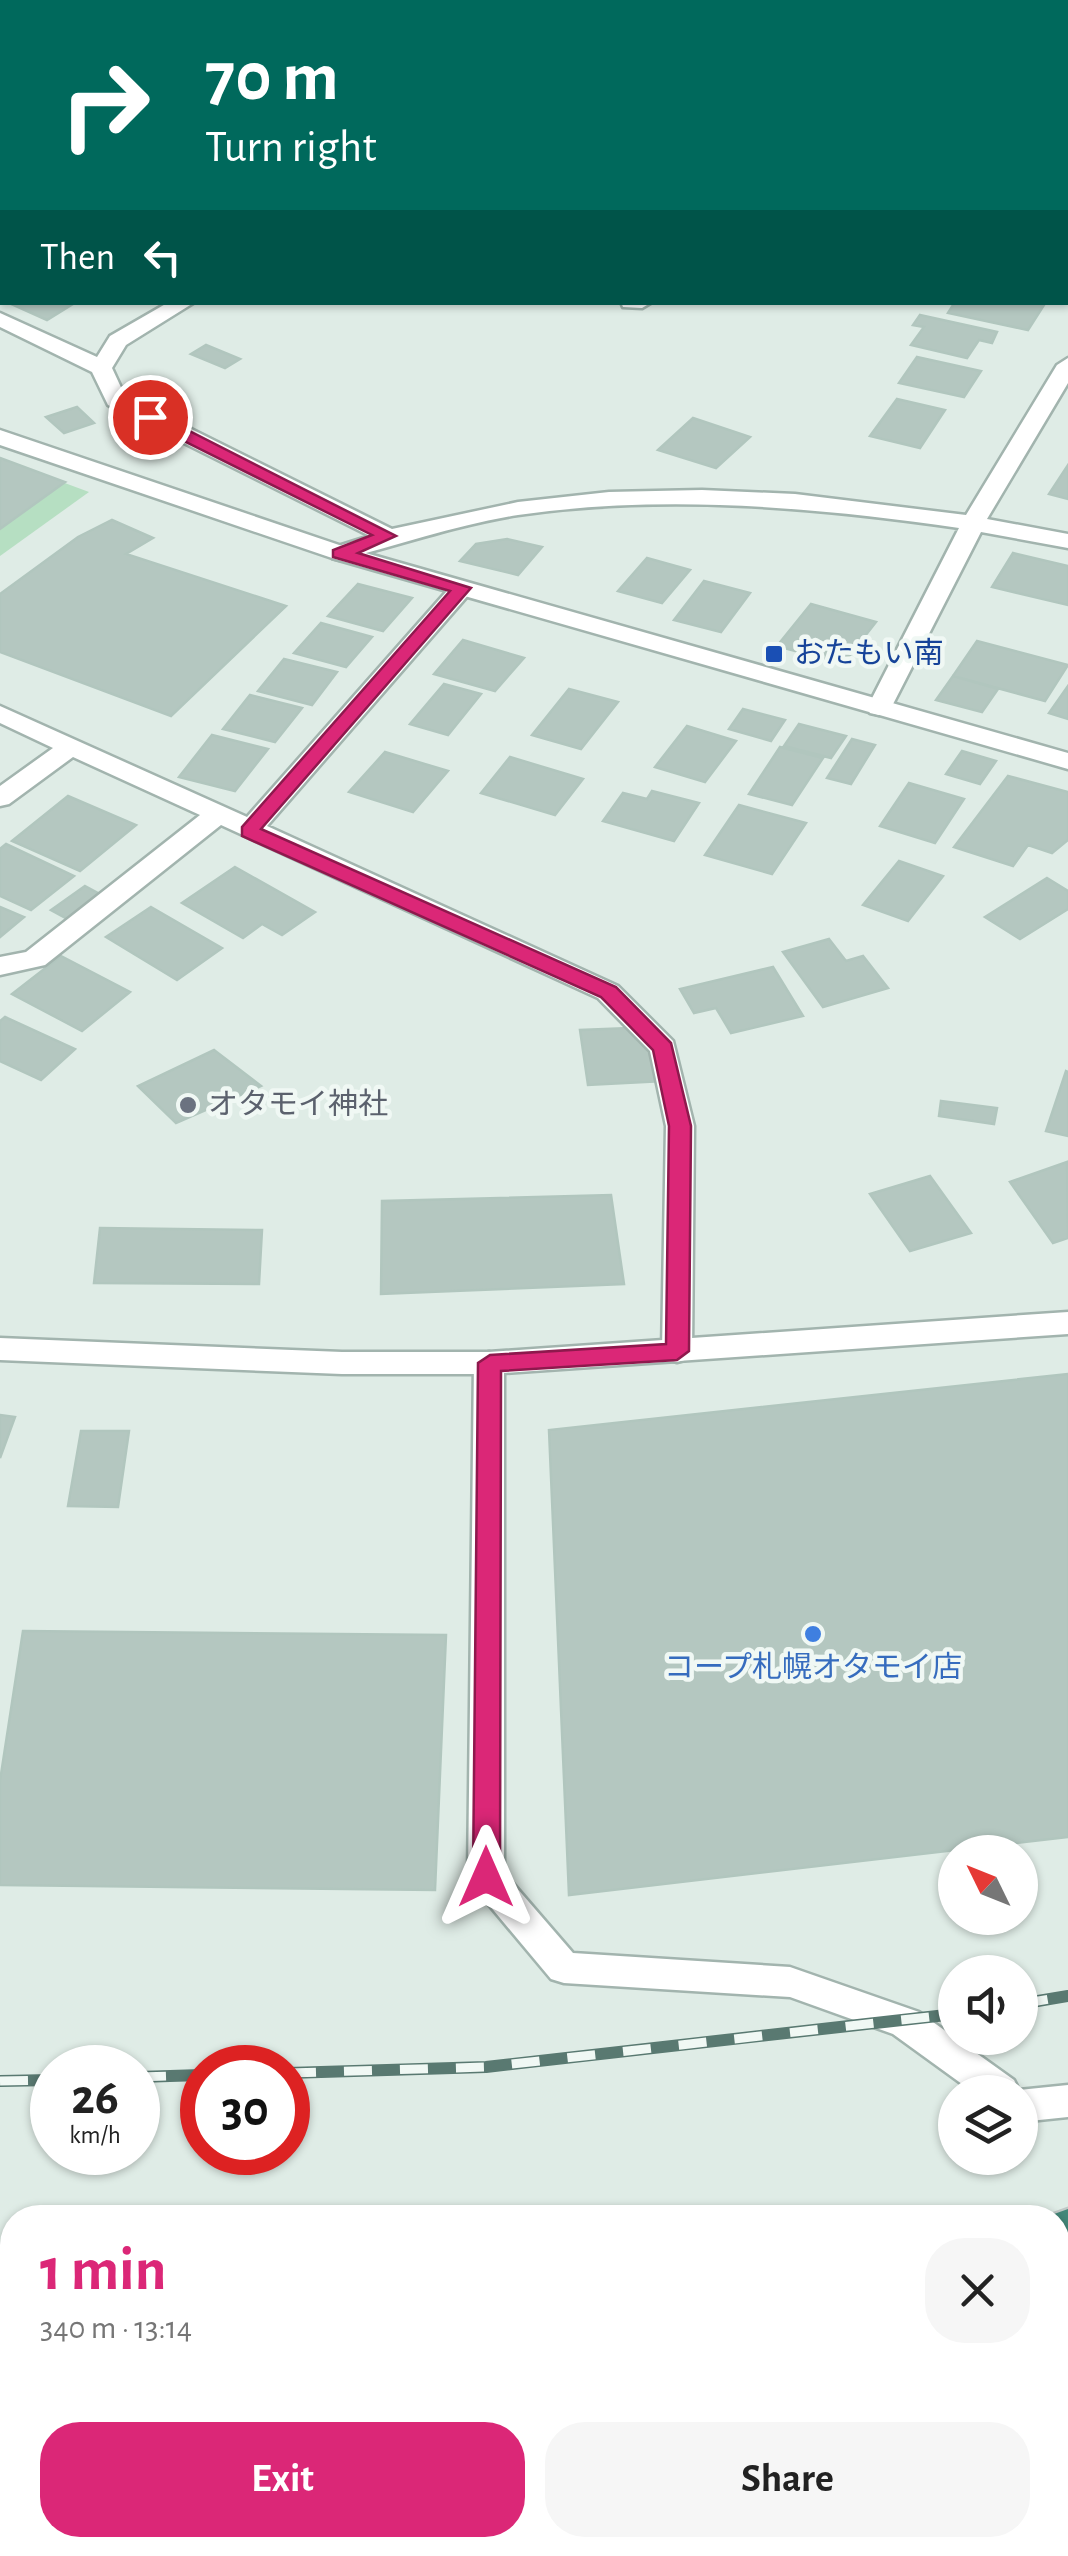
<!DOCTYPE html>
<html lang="en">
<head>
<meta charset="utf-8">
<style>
  body { margin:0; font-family:"Alegreya Sans","Noto Sans JP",sans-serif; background:#f6f6f6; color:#222; height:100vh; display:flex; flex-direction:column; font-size:38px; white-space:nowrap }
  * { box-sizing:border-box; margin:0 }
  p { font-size:32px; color:#767676 }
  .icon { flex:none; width:55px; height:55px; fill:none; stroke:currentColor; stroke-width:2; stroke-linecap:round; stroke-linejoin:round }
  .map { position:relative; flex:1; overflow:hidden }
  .side { position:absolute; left:0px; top:2205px; width:1070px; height:352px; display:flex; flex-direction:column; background:#fff; border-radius:40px 40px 0 0; box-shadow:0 2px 8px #0004 }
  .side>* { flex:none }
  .hud { position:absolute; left:0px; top:0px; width:1070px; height:305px; box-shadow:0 2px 8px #0004; background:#00695c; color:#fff; overflow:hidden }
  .needle { width:65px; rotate:313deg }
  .buttons { position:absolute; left:938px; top:1835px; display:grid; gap:20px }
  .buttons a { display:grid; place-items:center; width:100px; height:100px; border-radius:50%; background:#fff; box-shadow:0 2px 8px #0004; font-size:50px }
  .speed { position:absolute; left:30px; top:2045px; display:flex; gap:20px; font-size:50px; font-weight:700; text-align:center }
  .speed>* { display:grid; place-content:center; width:130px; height:130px; border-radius:50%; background:#fff; box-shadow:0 2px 8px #0004; line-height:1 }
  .speed small { font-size:25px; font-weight:400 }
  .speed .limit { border:15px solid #d22; background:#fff; color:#111 }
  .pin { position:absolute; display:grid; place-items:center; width:85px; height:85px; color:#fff; margin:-42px; border:5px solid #fff; border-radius:50%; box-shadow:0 2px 10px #0007 }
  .me { position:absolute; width:110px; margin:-55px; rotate:0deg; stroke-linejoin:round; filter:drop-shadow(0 0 8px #0008) }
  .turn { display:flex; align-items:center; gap:35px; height:210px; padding:0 40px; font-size:45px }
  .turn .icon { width:130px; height:130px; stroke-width:2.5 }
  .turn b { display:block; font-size:70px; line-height:85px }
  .then { display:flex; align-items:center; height:95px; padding:0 40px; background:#0003; gap:20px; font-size:38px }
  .round { display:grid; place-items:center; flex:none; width:105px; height:105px; border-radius:40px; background:#f6f6f6 }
  .overview { display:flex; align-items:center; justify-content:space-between; height:170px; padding:0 40px }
  h1 { font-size:60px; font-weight:700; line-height:75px; color:#db2777 }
  .action { display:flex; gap:20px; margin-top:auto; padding:20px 40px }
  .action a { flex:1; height:115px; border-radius:40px; background:#db2777; color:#fff; font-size:40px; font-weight:700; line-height:115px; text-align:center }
  .action a+a { background:#f6f6f6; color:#222 }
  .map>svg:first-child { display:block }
</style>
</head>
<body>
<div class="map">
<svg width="1068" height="2556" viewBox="0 0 1068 2556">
  <rect width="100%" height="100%" fill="#dfece6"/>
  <path fill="#b6dfc2" d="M0 459 89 492 0 556Z"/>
  <path fill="#b4c7c0" stroke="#b1c6be" stroke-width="2.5" d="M7 302H70L73 304 47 320Z
    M955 302H1034L1044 305 1028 330 948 313Z
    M920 315 997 332 992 343 979 340 967 358 911 345 924 327 913 325Z
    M206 345 240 359 225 368 191 354Z
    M917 357 981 371 964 397 899 383Z
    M897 399 945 410 920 448 870 436Z
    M77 407 94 423 64 433 46 417Z
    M693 418 750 437 716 468 658 450Z
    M0 458 65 482 0 529Z
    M1068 465V499L1049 494Z
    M112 520 153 538 126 554 286 606 171 716 0 652V594L78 537Z
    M507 539 542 547 518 575 460 561 476 544Z
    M1013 553 1068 566V605L992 587Z
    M647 558 690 570 662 603 618 591Z
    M704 581 750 593 721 632 674 620Z
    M358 584 412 598 383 631 328 616Z
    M811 604 876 622 843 664 777 646Z
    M321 623 372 637 346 667 294 653Z
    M463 640 524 658 495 691 434 674Z
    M977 641 1068 665 1045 701 953 676Z
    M284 659 337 672 312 705 258 691Z
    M953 676 998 689 982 712 936 700Z
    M444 684 481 694 448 735 410 724Z
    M1068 686V719L1049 713Z
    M569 689 618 702 581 749 532 735Z
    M250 695 302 708 275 742 223 729Z
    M743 709 785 720 771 741 729 729Z
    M799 724 846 736 831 758 784 746Z
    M687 726 736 741 705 782 655 767Z
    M212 735 268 749 235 791 179 777Z
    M852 739 875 745 851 784 827 778Z
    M780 747 823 758 792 805 749 794Z
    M962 751 996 761 980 784 946 774Z
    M385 752 448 771 413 812 349 792Z
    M510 757 583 779 555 815 481 793Z
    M1008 776 1068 792V840L1052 853 1028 845 1013 866 954 847Z
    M909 783 964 799 935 843 880 826Z
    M652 791 699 803 674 841 603 821 623 793 647 799Z
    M68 796 136 825 80 871 12 841Z
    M739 805 806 823 772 874 705 855Z
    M6 844 74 876 31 910 0 896V849Z
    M899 861 943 876 908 921 863 905Z
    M235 867 315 912 282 935 262 924 243 938 182 903Z
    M1047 878 1068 891V909L1020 939 985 917Z
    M85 886 107 898 73 922 51 910Z
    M0 907 24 917 0 937Z
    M151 907 222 948 177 980 106 937Z
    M829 939 846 961 863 956 888 988 823 1007 783 952Z
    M61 956 130 992 82 1031 12 994Z
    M773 967 803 1016 731 1033 716 1008 694 1013 680 989Z
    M5 1017 75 1049 41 1080 0 1061V1021Z
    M655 1027 663 1081 588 1085 580 1030Z
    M214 1050 261 1086 176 1123 138 1086Z
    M1066 1071 1068 1072V1136L1046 1131Z
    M941 1101 997 1108 994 1124 939 1116Z
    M1067 1162 1068 1238 1053 1243 1010 1182Z
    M930 1176 971 1233 910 1251 870 1194Z
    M611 1195 624 1284 381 1294 382 1201Z
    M100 1228 262 1230 259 1284 94 1283Z
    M1068 1374V1837L569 1895 549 1430Z
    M0 1415 15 1417 0 1458Z
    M81 1431H129L118 1507 68 1506Z
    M23 1631 446 1635 435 1890 0 1885V1781Z"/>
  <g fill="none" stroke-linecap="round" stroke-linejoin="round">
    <g stroke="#a2b4ae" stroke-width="5">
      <path id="minor" d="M438 0 439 2 417 1V0Z
        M857 0H885L886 2H858Z
        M2 13V25L0 26V14Z
        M169 302H195L126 345 112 368 125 396 392 529 518 502 609 492 702 490 795 494 966 515 1057 365 1068 358V383L987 519 1068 534V548L981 532 891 708 879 715 870 713 867 708 959 528C813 507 664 494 518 515 456 525 400 545 340 560L332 558 328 553 332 548 370 536 108 405 92 372 0 327V313L97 357 110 336Z
        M621 302H652L642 308 623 307Z
        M462 581 474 588 470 593 267 826 618 986 673 1041 694 1126 692 1351 688 1359 677 1362 666 1359 662 1351 666 1126 650 1051 598 998 221 825 45 965 0 975V957L26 952 200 815 73 757 9 804 0 806V786L53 748 0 723V706L247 817 454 583Z
        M489 1352 500 1355 504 1363V1873L573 1953 790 1967 919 2012 1014 2080 1019 2090 1068 2085V2117L1020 2122V2092H973L893 2034 790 1997 564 1983 551 1979 474 1887 468 1877 474 1363 478 1355Z"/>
    </g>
    <g stroke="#a2b4ae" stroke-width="5">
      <path id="tertiary" d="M0 430 348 548 1068 753V769L332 558 0 445Z
        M1068 1312V1334L489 1374H342L0 1360V1338L342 1352H489Z"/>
    </g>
    <g stroke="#c0c9c7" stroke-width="5">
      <path id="trunk" d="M1068 2209V2243L1058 2244V2218H1043Z
        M0 2265H12V2301H0Z
        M1068 2314V2350L1058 2351V2315Z
        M0 2372 12 2373V2410H0Z"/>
    </g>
    <use href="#minor" fill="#fff" fill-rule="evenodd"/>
    <use href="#tertiary" fill="#fff" fill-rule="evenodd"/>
    <use href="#trunk" fill="#44887a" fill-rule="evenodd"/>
    <g stroke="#597971" stroke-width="12">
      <path id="rail" d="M1020 2004 1068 1996
        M288 2073 486 2067 955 2014
        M138 2077 202 2075
        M0 2081 52 2080"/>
    </g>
    <use href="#rail" stroke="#f0f8f4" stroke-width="9" stroke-dasharray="28" stroke-linecap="butt"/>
  </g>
  <path fill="#db2777" stroke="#8e194d" stroke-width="2.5" d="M144 414H156L396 536 358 553 471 588 261 829 616 987 671 1043 691 1126 689 1351 677 1360 501 1371 500 1877 496 1885 486 1888 477 1885 473 1877 478 1363 490 1355 666 1344 669 1126 653 1050 601 997 242 836V827L450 591 333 557V550L372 535 144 421Z"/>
  <rect fill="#1a4fb4" stroke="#f0f8f4" stroke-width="4" x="764" y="644" width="20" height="20" rx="5"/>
  <circle fill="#6b7280" stroke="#f0f8f4" stroke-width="4" cx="188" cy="1105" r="10"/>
  <circle fill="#3f7fe0" stroke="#f0f8f4" stroke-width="4" cx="813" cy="1634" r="10"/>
  <g text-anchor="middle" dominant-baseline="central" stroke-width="9" stroke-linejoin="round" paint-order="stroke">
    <g font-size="30" fill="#164399" stroke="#f0f8f4" text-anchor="start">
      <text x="794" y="654">おたもい南</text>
    </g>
    <g font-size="30" fill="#5b616d" stroke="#f0f8f4" text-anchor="start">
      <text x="208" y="1105">オタモイ神社</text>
    </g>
    <g font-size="30" fill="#366cbe" stroke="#f0f8f4">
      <text x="813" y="1668">コープ札幌オタモイ店</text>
    </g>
  </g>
</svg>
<div class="buttons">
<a><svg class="needle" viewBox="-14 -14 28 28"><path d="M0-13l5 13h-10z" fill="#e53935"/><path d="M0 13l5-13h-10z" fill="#767676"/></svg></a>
<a><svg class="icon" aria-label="sound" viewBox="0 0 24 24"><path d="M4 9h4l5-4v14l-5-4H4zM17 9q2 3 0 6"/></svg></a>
<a><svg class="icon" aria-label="layers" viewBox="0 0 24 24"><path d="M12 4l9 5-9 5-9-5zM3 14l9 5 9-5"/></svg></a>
</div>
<div class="speed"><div>26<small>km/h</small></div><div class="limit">30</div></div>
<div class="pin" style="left:150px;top:417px;background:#d93025"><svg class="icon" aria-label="arrive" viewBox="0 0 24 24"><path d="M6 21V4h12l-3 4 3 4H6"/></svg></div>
<svg class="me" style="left:486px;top:1877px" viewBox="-20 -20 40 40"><path d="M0-17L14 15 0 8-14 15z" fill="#db2777" stroke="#fff" stroke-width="4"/></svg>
<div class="hud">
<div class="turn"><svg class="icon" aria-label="right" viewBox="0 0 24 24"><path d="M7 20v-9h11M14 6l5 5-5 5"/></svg><div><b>70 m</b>Turn right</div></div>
<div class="then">Then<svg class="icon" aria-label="left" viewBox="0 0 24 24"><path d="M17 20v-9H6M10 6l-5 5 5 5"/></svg></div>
</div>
<section class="side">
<div class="overview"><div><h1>1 min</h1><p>340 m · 13:14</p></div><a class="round"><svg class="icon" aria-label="close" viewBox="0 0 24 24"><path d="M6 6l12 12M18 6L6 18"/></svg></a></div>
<div class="action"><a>Exit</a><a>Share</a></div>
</section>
</div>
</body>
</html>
